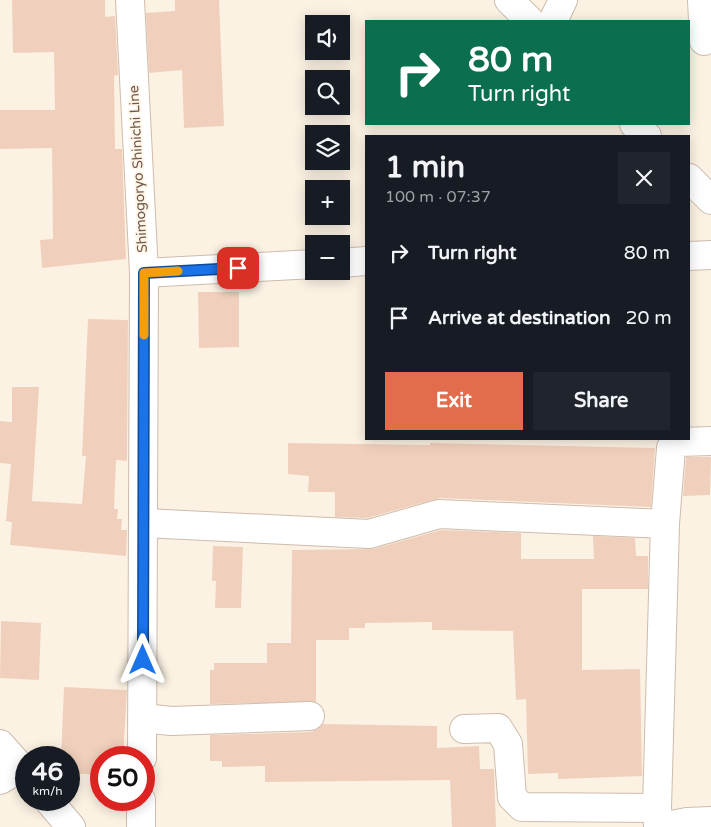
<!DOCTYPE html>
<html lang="en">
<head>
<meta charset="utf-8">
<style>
  body { margin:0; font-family:"Varela Round",sans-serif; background:#20242c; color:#f1f3f6; height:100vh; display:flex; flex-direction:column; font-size:19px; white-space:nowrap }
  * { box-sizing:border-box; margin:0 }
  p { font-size:16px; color:#9ea1a6 }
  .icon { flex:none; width:28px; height:28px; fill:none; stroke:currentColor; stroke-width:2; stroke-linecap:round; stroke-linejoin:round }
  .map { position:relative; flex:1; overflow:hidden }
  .details { position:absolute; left:365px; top:135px; width:325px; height:305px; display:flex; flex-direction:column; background:#171b24; border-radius:0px; box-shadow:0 2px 12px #0003 }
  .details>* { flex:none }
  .hud { position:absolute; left:365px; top:20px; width:325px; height:105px; border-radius:0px; box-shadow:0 2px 12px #0003; background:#0b6e4f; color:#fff; overflow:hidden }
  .buttons { position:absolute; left:305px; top:15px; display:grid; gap:10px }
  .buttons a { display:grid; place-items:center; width:45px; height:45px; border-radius:0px; background:#171b24; box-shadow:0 2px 12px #0003; font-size:25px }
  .speed { position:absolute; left:15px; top:746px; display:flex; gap:10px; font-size:25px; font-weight:700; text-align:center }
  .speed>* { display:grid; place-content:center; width:65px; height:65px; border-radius:50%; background:#171b24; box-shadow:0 2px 12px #0003; line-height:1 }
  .speed small { font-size:12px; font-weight:400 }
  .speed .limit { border:8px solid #d22; background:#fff; color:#111 }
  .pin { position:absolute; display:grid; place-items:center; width:42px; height:42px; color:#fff; margin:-21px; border-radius:10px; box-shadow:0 2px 8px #0006 }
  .me { position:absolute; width:55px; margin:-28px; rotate:0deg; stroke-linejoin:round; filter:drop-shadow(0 0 4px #0008) }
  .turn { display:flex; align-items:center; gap:18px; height:105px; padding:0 20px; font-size:22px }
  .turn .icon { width:65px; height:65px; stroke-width:2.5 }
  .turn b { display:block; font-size:35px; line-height:42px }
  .round { display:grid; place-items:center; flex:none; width:52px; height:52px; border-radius:0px; background:#20242c }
  .head { display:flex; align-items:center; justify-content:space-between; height:85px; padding:0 20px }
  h1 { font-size:30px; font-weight:700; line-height:38px }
  .button { display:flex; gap:10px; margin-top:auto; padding:10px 20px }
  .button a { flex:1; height:58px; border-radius:0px; background:#e16d4c; color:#fff; font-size:20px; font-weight:700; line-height:58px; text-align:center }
  .button a+a { background:#20242c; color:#f1f3f6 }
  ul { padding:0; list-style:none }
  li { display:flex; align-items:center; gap:15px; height:65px; padding:0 20px }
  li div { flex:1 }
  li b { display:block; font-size:19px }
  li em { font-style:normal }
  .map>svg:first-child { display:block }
</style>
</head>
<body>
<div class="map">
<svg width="711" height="827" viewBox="0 0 711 827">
  <rect width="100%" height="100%" fill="#fbf2e3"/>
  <path fill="#f0d0bc" d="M12 0H105V17L115 16 118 75 114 76 115 149H122L126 259 42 268 40 240 53 239 52 148 0 149V110H55L54 52 13 53Z
    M175 0H219L224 126 184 128 182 70 149 73 146 13 175 11Z
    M198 292H239V347L199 348Z
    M88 319 128 320 127 461 116 460 114 509H118L117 519H122L121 530H127L126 556 10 545 12 522 6 521 11 464 0 463V421L12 422V387H39L32 501 82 504 86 456H82Z
    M288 443 430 445V443L655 448 651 507 440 498 367 518 335 517V492H308L309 476 288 474Z
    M686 457H711L710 495 683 496Z
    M441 530 521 533V559H594L593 536 635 538 636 556H648V589H582V670L640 669 642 776 558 779V773L528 774 526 699 516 700 513 631 432 630V622L365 623V628H349V640H316V702L210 704V670H214V663H267V643H291L292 550 373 549Z
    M213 546 243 547 241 608H215L216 581H212Z
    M1 621 41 623 39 680 0 678Z
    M64 687 127 690 123 758H101V775L69 773V758H61Z
    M323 724 437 726V748L479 746 480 769H494L496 827H452L450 780 265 782V766L222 767V761H210V735L311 732 318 729Z"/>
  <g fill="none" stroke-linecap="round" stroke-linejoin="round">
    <g stroke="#cebcad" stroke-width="30">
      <path id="minor" d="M509 0 530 21
        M702 0 704 41
        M553 21 563 0
        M634 124 647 136
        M689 178 711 200
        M689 256 711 255
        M341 263 366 261
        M144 273 314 264
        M144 523 369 534 439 514 665 524
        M143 718 171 721 310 716
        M464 729 498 728 508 744 512 797 522 807 657 808
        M0 780 22 767
        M658 827 657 808 665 524 671 448 678 442 711 441
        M661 827 687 822 711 821"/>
    </g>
    <g stroke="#cebcad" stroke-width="30">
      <path id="tertiary" d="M0 744 26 773
        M48 800 71 827"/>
    </g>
    <g stroke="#d1bbaa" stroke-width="30">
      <path id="secondary" d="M130 0 144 273 142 758
        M141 800V827"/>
    </g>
    <use href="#minor" stroke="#fff" stroke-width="28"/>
    <use href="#tertiary" stroke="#fff" stroke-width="28"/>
    <use href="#secondary" stroke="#fff" stroke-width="28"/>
  </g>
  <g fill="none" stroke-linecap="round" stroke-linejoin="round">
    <g stroke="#114b97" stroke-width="12">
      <path id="route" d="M143 660 144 273 238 268"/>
    </g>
    <use href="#route" stroke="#1a73e8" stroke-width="9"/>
    <path stroke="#f59e0b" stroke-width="9" d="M144 335V273L178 271"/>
  </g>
  <g text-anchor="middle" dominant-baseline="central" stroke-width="4" stroke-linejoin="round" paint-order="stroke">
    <g font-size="14" fill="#72584a" stroke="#fef6e9">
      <text transform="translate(138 169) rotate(-93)">Shimogoryo Shinichi Line</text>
    </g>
  </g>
</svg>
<div class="buttons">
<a><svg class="icon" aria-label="sound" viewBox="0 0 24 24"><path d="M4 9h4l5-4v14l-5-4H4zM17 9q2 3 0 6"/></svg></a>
<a><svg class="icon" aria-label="search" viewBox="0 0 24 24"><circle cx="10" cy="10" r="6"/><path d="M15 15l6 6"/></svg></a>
<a><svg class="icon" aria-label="layers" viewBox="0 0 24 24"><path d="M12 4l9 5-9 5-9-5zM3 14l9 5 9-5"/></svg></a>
<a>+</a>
<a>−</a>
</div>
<div class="speed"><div>46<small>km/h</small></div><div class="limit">50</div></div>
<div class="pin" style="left:238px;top:268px;background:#d93025"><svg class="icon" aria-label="arrive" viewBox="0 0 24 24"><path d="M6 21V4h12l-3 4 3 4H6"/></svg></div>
<svg class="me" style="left:143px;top:660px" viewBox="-20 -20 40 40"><path d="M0-17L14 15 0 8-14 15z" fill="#1a73e8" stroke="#fff" stroke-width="4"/></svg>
<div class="hud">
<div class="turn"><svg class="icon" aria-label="right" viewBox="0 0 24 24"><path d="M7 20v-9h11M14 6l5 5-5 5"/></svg><div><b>80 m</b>Turn right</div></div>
</div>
<section class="details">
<div class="head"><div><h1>1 min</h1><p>100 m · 07:37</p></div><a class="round"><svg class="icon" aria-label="close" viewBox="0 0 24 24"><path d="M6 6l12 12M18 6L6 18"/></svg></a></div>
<ul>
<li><svg class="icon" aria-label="right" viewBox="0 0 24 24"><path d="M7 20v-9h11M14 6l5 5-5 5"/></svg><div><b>Turn right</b></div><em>80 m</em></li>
<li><svg class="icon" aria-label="arrive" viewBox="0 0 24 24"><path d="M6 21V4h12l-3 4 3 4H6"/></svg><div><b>Arrive at destination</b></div><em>20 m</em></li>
</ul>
<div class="button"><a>Exit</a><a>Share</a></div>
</section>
</div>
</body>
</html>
